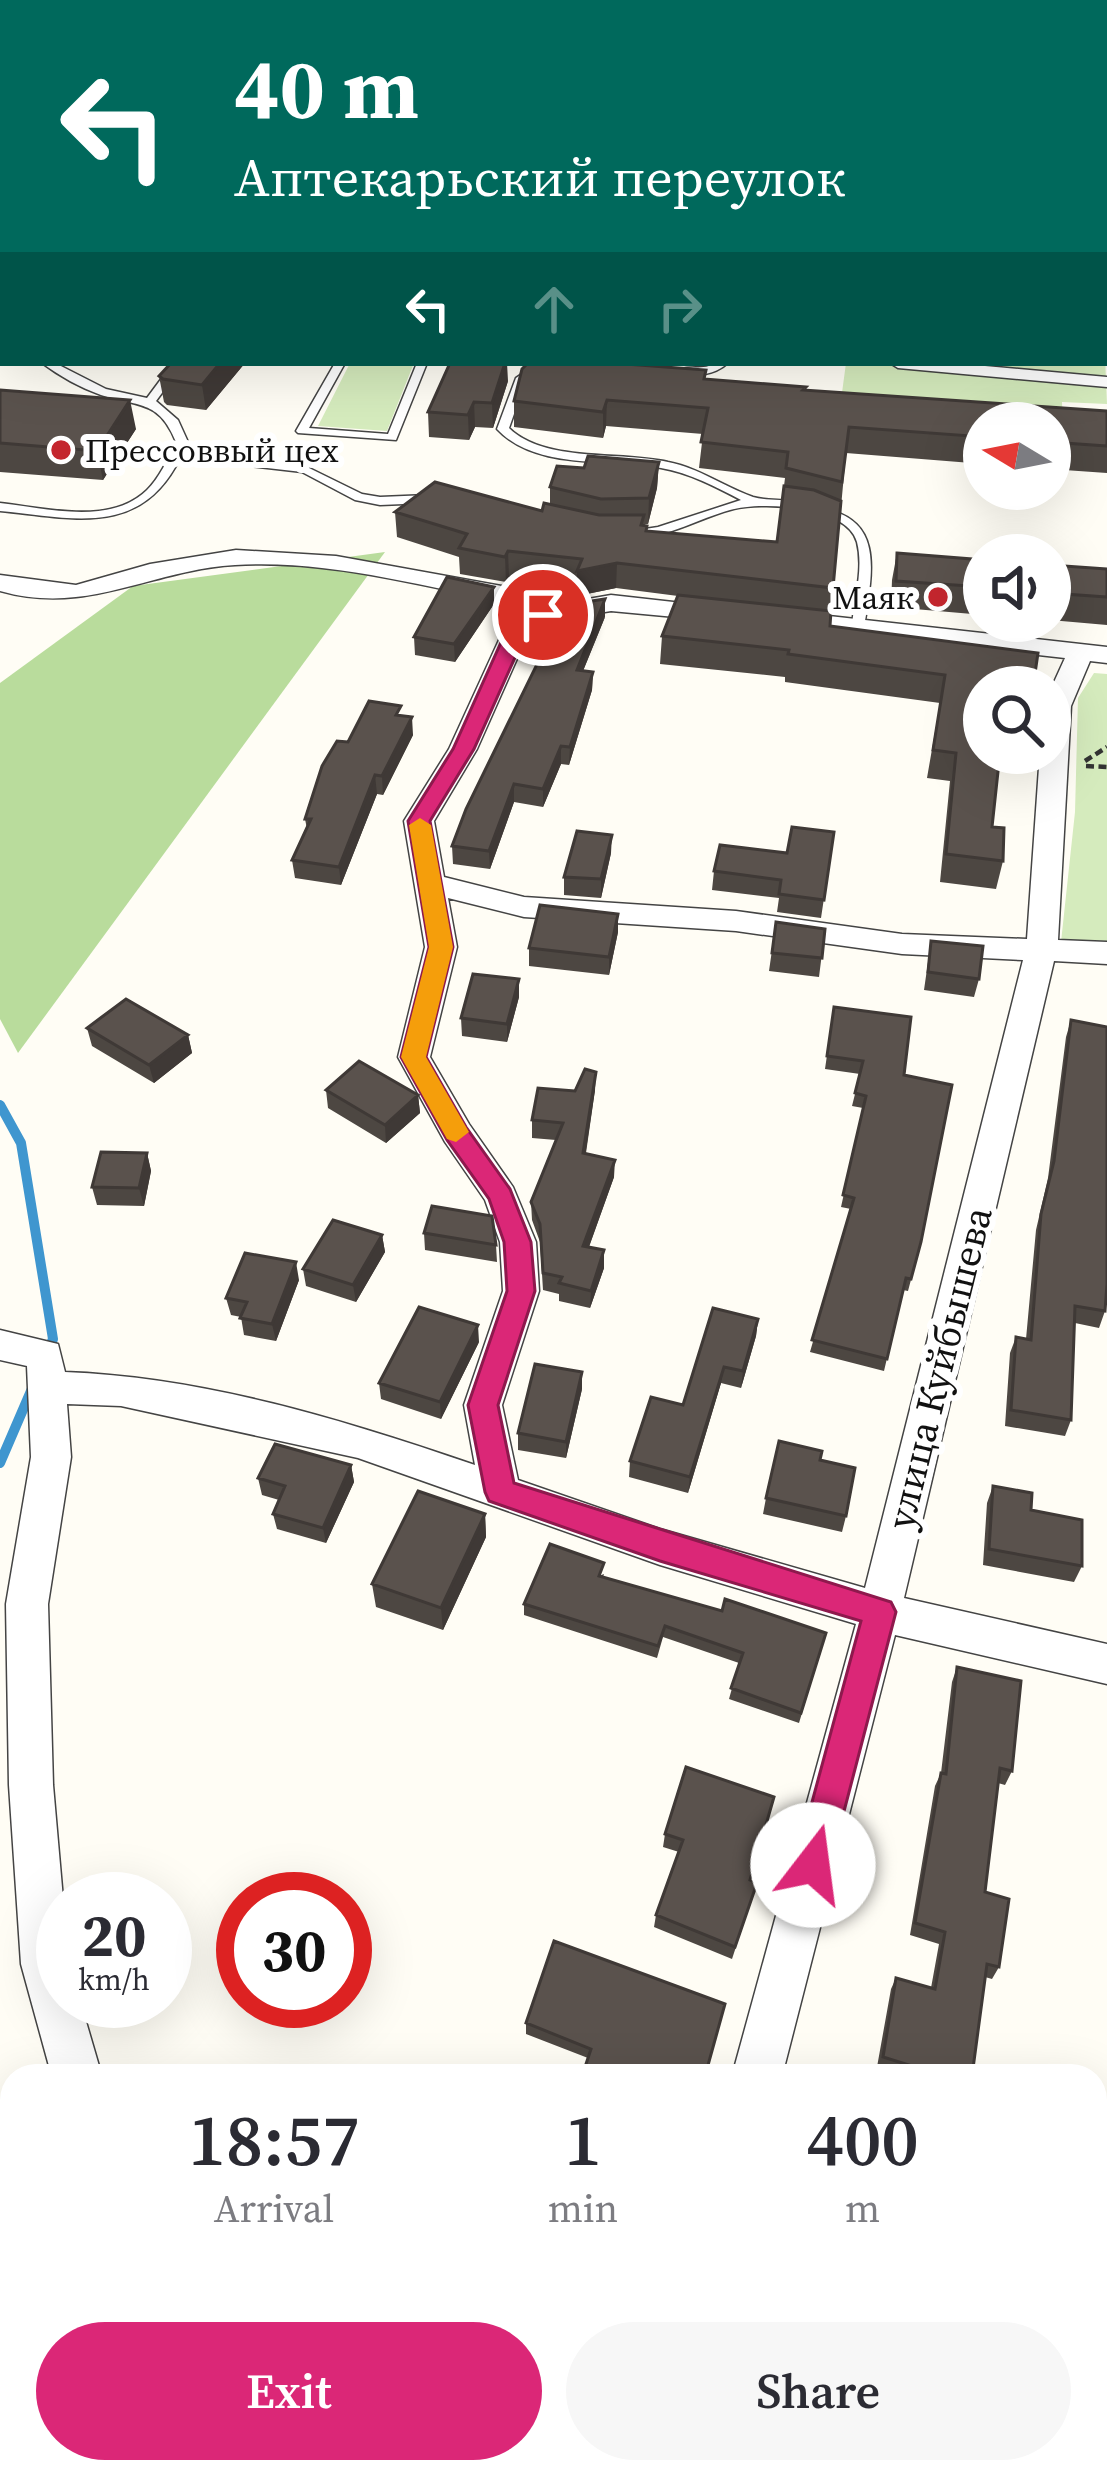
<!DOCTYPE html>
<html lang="en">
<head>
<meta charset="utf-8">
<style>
  body { margin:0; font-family:"Source Serif 4",serif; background:#f7f7f7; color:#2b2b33; height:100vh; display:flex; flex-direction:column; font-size:45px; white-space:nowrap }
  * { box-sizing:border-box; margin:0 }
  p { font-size:39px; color:#7c7c81 }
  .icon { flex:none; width:66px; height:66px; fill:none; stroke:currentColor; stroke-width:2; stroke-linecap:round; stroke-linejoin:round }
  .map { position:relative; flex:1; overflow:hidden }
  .details { position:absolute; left:0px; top:2064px; width:1107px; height:420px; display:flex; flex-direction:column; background:#fff; border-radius:36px 36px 0 0; box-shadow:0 12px 48px #0002 }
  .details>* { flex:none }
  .banner { position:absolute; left:0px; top:0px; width:1107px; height:366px; box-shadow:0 12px 48px #0002; background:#00695c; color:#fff; overflow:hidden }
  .needle { width:78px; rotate:280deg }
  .buttons { position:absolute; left:963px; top:402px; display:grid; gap:24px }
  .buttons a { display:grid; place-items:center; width:108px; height:108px; border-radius:50%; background:#fff; box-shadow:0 12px 48px #0002; font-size:60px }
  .speed { position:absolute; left:36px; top:1872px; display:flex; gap:24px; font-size:60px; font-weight:700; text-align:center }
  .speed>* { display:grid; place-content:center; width:156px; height:156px; border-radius:50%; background:#fff; box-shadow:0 12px 48px #0002; line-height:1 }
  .speed small { font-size:30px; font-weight:400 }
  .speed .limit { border:18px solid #d22; background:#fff; color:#111 }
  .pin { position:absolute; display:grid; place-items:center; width:102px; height:102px; color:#fff; margin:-51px; border:6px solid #fff; border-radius:50%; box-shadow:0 3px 12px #0007 }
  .me { position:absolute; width:132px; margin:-66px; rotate:15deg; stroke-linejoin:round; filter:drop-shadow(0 0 9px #0008) }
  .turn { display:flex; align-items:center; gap:42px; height:252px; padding:0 36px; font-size:54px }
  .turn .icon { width:156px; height:156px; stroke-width:2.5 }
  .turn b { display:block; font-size:84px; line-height:102px }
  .lanes { display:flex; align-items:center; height:114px; padding:0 36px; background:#0003; justify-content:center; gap:60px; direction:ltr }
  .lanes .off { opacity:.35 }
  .eta { display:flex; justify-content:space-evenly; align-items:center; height:204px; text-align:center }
  .eta b { font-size:72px; font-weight:600; line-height:84px }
  .cta { display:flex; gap:24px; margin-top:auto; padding:24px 36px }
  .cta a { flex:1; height:138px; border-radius:72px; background:#db2777; color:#fff; font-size:48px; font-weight:600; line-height:138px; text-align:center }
  .cta a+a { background:#f7f7f7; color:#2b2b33 }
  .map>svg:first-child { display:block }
</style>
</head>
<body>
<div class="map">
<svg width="1107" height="2484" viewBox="0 0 1107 2484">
  <rect width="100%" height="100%" fill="#fffdf5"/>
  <path fill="#d5ebbd" d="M1104 332 1107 404 1062 402 1063 430 1050 423 839 415 846 363H1104Z
    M350 363H414L387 431 318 426Z
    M1094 673 1107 674V947L1061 942 1075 812 1078 698Z"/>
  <path fill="#b9dc9c" d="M385 552 18 1053 0 1019V683L133 586Z"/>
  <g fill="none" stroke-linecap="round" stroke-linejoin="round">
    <path stroke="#3f96cf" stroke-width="10" d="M0 1105 21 1143 53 1339 48 1351
      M0 1463 34 1384"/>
    <path stroke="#3f96cf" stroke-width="15" d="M0 2472 1 2484"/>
    <g stroke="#444" stroke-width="3">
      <path id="service" d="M1104 181 1107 182V203L1104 202Z
        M0 327 3 328V335L0 334Z
        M42 363H55L106 389 147 398 173 363H184L156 401 178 420 188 442 183 451 305 466 362 494 380 497 428 495 434 499 428 503 380 505 355 500 302 472 180 458C141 538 73 518 0 511V503C46 508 110 526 147 490 160 477 168 459 176 442 159 399 137 407 101 395 81 388 58 375 42 363Z
        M335 363H345L309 428 388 434 417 363H427L396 440 298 433 296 431Z
        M716 363H728C715 375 691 379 676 372 687 364 704 371 716 363Z
        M529 369 534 372 526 380 509 428C545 463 621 451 668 462 699 468 723 486 753 497 766 501 783 499 798 502 852 512 876 524 870 584 868 599 867 615 863 629L852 626C854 600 864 569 857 542 847 505 760 501 730 510 697 519 667 539 632 537V531L658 527 741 500C716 487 690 473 661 468 610 458 536 471 497 429L516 378Z"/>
    </g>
    <g stroke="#444" stroke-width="3">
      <path id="pedestrian" d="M895 0H907V3H895Z
        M890 363H952L1107 377V387L898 368Z"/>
    </g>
    <g stroke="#444" stroke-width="3">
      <path id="minor" d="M404 0H420L403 3Z
        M1104 8H1107V18H1104Z
        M3 11V23L0 24V12Z
        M0 85H3V95H0Z
        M0 230 3 231V243L0 242Z
        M1104 317H1107V329H1104Z
        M236 550 336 556 518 589 548 606 611 595 727 608 731 613 718 621 611 611 550 621 528 634 477 749 434 821 444 877 524 897 736 911 902 934 1027 939 1040 753H1050V691L1065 658 784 627 771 619 784 611 1107 647V663L1090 661 1071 706 1058 940 1107 942V964L1054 961 904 1598 1107 1644V1684L895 1635 782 2076H732L856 1624 660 1565 358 1458 121 1406 67 1404 71 1457 48 1604 53 1785 63 1899V2001H80L99 2066 96 2076H46L49 2066 21 1964 9 1785 6 1604 31 1457 27 1366 0 1360V1330L58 1344 65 1372C204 1377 344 1420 475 1465L464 1405 503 1291 500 1242 485 1200 445 1142 398 1057 425 947 404 821 449 749 504 629 525 614 510 603C421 586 326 559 235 565 150 570 88 616 0 591V575L76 585 150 564ZM448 898 524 917 736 931 902 954 1023 960 865 1588 660 1529 518 1480 502 1405 539 1291 536 1242 513 1187 469 1124 430 1057 457 947Z
        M275 2472H342L347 2484H280Z
        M624 2472H680L677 2484H621Z"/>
    </g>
    <g stroke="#333" stroke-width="3">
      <path id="secondary" d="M1049 0H1073L1075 3H1051Z
        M1104 29 1107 30V47L1104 46Z"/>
    </g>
    <path stroke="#333" stroke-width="4.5" stroke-dasharray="8 4.5" stroke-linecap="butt" d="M1085 761 1107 747
      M1086 766 1107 767"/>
    <use href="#service" fill="#fff" fill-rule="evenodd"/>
    <use href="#pedestrian" fill="#fff" fill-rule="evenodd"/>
    <use href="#minor" fill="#fff" fill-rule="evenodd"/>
    <use href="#secondary" fill="#fff6b0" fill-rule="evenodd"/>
  </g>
  <path fill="#4d4742" d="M440 0H479L478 3H440Z
    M1104 92 1107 101V168L1104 167Z
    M245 363 206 410 167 405 164 402 159 376Z
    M706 370 705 379 805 390 1107 411V473L1050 469V423H984V464L846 453 830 626 1033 687H984L992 827 1003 861 996 889 940 882 950 781 927 778 940 703 785 682V677L660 664 662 636 678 596 616 588 577 596V584L509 577 506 582 460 574 459 557 397 537 395 512 542 511 550 505V487L584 468 659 462 657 488 648 524H644L647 532 777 542 785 478 699 468 703 434 606 426 603 438 514 427V401Z
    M508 381 493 428 475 427 469 440 429 437 428 412Z
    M0 390 136 429 103 480 0 472Z
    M897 553 984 560V615L891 607 892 580Z
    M1050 565 1107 569V625L1050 620Z
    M494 604 455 662 415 655 414 637Z
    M605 617 583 671 593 672 592 690 569 765 561 764 543 807 514 802 490 869 453 864 452 846Z
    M402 716 413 735 383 795 377 794 341 885 295 878 292 860 307 829 305 819 348 742Z
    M834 832 821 918 777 912 779 898 712 890 714 871 787 853Z
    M611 853 601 898 564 895V877Z
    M776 922 825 929 819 977 769 971Z
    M618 932 609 975 529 966V948Z
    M931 941 979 979 974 997 924 990Z
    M519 979V997L507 1042 462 1036 461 1018Z
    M834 1007 904 1075 921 1242 908 1291 903 1290 884 1371 810 1352 851 1209 841 1207 863 1108 852 1106 860 1074 825 1069Z
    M1071 1020 1105 1311 1099 1328 1075 1323 1071 1420 1065 1436 1005 1426 1010 1353 1016 1337 1026 1339 1036 1230 1048 1178 1066 1037Z
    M87 1028 188 1035 192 1053 154 1083 92 1046Z
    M326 1090 418 1095 420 1113 386 1143 328 1108Z
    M595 1090 586 1153 614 1177 589 1247 604 1250V1268L590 1308 559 1301V1294L543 1290 540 1242 532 1220 531 1202 556 1140 532 1138V1120L575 1091Z
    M147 1153 151 1171 144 1206 97 1205 92 1187Z
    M424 1233 496 1245 497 1262 425 1250Z
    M382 1235 385 1252 356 1302 306 1286 303 1269Z
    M299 1280 276 1341 244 1335 241 1317 231 1315 226 1298Z
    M758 1319 756 1336 741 1388 721 1383 688 1493 629 1477 630 1461 683 1405Z
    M479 1342 441 1419 381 1399 379 1383Z
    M582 1389 566 1458 518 1450V1433Z
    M820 1460 846 1516 842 1532 763 1514 766 1498Z
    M351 1465 354 1482 326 1543 277 1529 273 1514 279 1500 262 1495 258 1478Z
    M993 1486 1031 1510 1082 1566 1074 1582 983 1565 987 1503Z
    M485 1514 486 1537 443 1630 376 1607 372 1584Z
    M604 1574 603 1577 722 1611 826 1633 799 1723 729 1699 739 1663 663 1637 657 1658 524 1615V1604Z
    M957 1667 1012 1771 1005 1785 998 1783 985 1892 999 1967 992 1979 985 1977 972 2076H905L877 2067 891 1989 896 1978 931 1988 939 1944 910 1935 935 1786 941 1773 952 1682Z
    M686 1767 751 1880 753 1895 732 1959 654 1927 656 1915 679 1852 663 1847 665 1834Z
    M725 2004 588 2058 526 2034V2023Z
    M916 2472H943L932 2479Z"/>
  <path fill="#3f3936" d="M220 363H245L206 410 202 385Z
    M505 363H507L508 381 493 428 492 403Z
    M130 400 136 429 103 480 97 451Z
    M607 400 606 426 603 438V412Z
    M474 402 475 427 469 440 468 415Z
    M659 462 657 488 648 524 649 498Z
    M508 551 509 577 506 582 505 557Z
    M617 563 616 588 577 596V571Z
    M494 587V604L455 662 454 644Z
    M605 599V617L576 688 577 670Z
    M593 672 592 690 569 765 570 747Z
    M412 717 413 735 383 795 382 776Z
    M561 746V764L543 807V789Z
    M375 775 377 794 341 885 339 867Z
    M514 784V802L490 869 489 851Z
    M612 835 611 853 601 898V879Z
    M618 914V932L609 975V957Z
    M519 979V997L507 1042V1024Z
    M188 1035 192 1053 154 1083 149 1065Z
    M596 1072 595 1090 583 1170V1153Z
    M418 1095 420 1113 386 1143 385 1125Z
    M147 1153 151 1171 144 1206 139 1188Z
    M615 1160 614 1177 583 1263V1246Z
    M382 1235 385 1252 356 1302 353 1285Z
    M604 1250V1268L590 1308 591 1291Z
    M296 1262 299 1280 276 1341 272 1324Z
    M758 1319 756 1336 741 1388 743 1371Z
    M478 1325 479 1342 441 1419 440 1402Z
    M724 1367 721 1383 688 1493 690 1477Z
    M582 1372V1389L566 1458V1442Z
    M351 1465 354 1482 326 1543 323 1528Z
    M485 1514 486 1537 443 1630 441 1608Z"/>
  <path fill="#5a524d" stroke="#3f3936" stroke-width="3" d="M624 0H883L884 3H623Z
    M1104 92 1107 101V132L1104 131Z
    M171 363H220L202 385 163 379 159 376Z
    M450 363H505L492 403 474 402 468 415 428 412Z
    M528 363H612L706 370 704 379 806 387 803 390 1107 411V446L1050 442V423H984V437L849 427 842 482 786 468 788 452 701 442 708 408 607 400 603 412 514 401 522 369Z
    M0 390 130 400 97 451 0 443Z
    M588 456 659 462 649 498 601 499 550 487 557 466 584 468Z
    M435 482 542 511 544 503 599 515H644L641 525 647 526 646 531 777 542 784 486 814 490 841 501 833 588 617 563 577 571 582 559 508 551 505 557 459 548 467 534 395 512Z
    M897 553 984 560V587L896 581Z
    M1050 565 1107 569V597L1050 593Z
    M447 577 494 587 454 644 414 637Z
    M678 595 831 611 830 626 1038 653 1033 687 1009 684 1008 687H984V753H1000L992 827 1004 828 1003 861 946 854 956 753 933 750 945 675 788 654 789 650 662 636Z
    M605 599 577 670 593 672 570 747 561 746 543 789 514 784 489 851 452 846 466 809 566 605Z
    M369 701 401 706 396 715 412 717 382 776 375 775 339 867 292 860 311 819H305L322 766 337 741 348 742Z
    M792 827 834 832 824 900 779 894 781 880 714 871 720 845 787 853Z
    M577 831 612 835 601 879 564 877Z
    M540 905 618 914 609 957 529 948Z
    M776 922 825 929 822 958 772 953Z
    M931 941 983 946 979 979 928 972Z
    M473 974 519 979 507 1024 461 1018Z
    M126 999 188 1035 149 1065 87 1028Z
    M834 1007 911 1017 904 1075 952 1085 921 1242 911 1279 906 1278 887 1359 812 1340 854 1198 843 1195 866 1096 855 1093 863 1061 827 1056Z
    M1071 1020 1107 1027V1284L1105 1311 1075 1306 1071 1420 1011 1410 1016 1337 1031 1340 1041 1214 1054 1161Z
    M359 1061 418 1095 385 1125 326 1090Z
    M585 1069 596 1072 583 1153 615 1160 583 1246 604 1250 591 1291 559 1283 562 1277 543 1273 540 1224 531 1202 563 1123 532 1120 538 1088 575 1091Z
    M101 1152 147 1153 139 1188 92 1187Z
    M432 1206 492 1216 496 1245 424 1233Z
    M333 1220 382 1235 353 1285 303 1269Z
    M245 1253 296 1262 272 1324 240 1318 247 1302 226 1298Z
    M419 1307 478 1325 440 1402 379 1383Z
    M713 1308 758 1319 743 1371 724 1367 690 1477 630 1461 651 1397 683 1405Z
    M535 1364 582 1372 566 1442 518 1433Z
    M779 1441 822 1451 820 1460 855 1468 846 1516 766 1498Z
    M275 1444 351 1465 323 1528 273 1514 285 1486 258 1478Z
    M993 1486 1032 1493 1031 1510 1082 1520V1566L989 1549Z
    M418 1491 485 1514 441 1608 372 1584Z
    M550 1544 604 1563 599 1576 722 1611 725 1599 826 1633 801 1713 731 1688 743 1653 665 1626 658 1646 524 1604Z
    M957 1667 1021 1681 1012 1771 1000 1768 985 1892 1009 1899 999 1967 987 1964 972 2076H944L883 2057 896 1978 935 1989 945 1932 915 1923 941 1773 946 1774Z
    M686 1767 774 1797 750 1880 757 1883 735 1947 656 1915 683 1840 665 1834Z
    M554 1941 725 2004 705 2076H582L591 2049 526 2023Z
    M138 2472H218L232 2484H131Z
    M468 2472H595L607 2479 604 2484H463Z"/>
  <path fill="#db2777" stroke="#8e194d" stroke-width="3" d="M536 611 553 615 526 633 474 749 430 821 453 947 426 1057 466 1127 510 1189 531 1242 535 1291 498 1405 514 1483 891 1602 896 1612 830 1865 825 1877 813 1883 800 1877 795 1865 861 1621 660 1561 489 1501 485 1492 468 1405 507 1291 504 1242 489 1199 447 1140 401 1057 429 947 408 821 453 749 507 629Z"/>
  <path fill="#f59e0b" d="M420 818 431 825 453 947 426 1057 469 1132 456 1142 447 1139 401 1057 429 947 409 825Z"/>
  <g fill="#c4262e" stroke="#fff" stroke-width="4.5">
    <circle cx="61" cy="450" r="12"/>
    <circle cx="938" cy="597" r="12"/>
  </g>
  <g text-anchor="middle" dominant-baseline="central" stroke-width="12" stroke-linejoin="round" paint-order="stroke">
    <g font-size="33" fill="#111" stroke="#fff" text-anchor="start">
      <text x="85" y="450">Прессоввый цех</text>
      <text x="914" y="597" text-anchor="end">Maяк</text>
    </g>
    <g font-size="39" fill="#111" stroke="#fff">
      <text transform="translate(939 1368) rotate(-76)">улица Куйбышева</text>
    </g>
  </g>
</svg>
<div class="buttons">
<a><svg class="needle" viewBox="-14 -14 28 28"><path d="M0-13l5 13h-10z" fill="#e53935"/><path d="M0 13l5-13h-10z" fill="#7c7c81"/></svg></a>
<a><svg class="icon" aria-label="sound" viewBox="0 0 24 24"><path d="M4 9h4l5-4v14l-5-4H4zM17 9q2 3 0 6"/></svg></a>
<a><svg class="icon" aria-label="search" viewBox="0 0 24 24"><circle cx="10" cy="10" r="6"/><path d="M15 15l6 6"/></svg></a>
</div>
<div class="speed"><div>20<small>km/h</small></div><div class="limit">30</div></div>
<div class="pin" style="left:543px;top:615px;background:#d93025"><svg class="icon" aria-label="arrive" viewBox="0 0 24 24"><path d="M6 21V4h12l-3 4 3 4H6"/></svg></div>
<svg class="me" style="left:813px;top:1865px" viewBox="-20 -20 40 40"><circle r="19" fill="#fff"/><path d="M0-13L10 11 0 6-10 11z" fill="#db2777"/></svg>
<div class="banner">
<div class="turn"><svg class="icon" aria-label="left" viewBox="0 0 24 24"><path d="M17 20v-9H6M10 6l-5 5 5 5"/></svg><div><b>40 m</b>Аптекарьский переулок</div></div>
<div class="lanes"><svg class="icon" aria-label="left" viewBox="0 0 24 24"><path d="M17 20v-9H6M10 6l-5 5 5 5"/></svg><svg class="icon off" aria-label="ahead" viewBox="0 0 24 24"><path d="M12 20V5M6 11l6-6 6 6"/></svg><svg class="icon off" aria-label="right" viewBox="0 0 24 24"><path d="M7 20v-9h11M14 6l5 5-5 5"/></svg></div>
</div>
<section class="details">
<div class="eta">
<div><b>18:57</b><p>Arrival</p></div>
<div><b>1</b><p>min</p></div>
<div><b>400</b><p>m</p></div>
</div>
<div class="cta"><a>Exit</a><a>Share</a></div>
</section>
</div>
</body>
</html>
